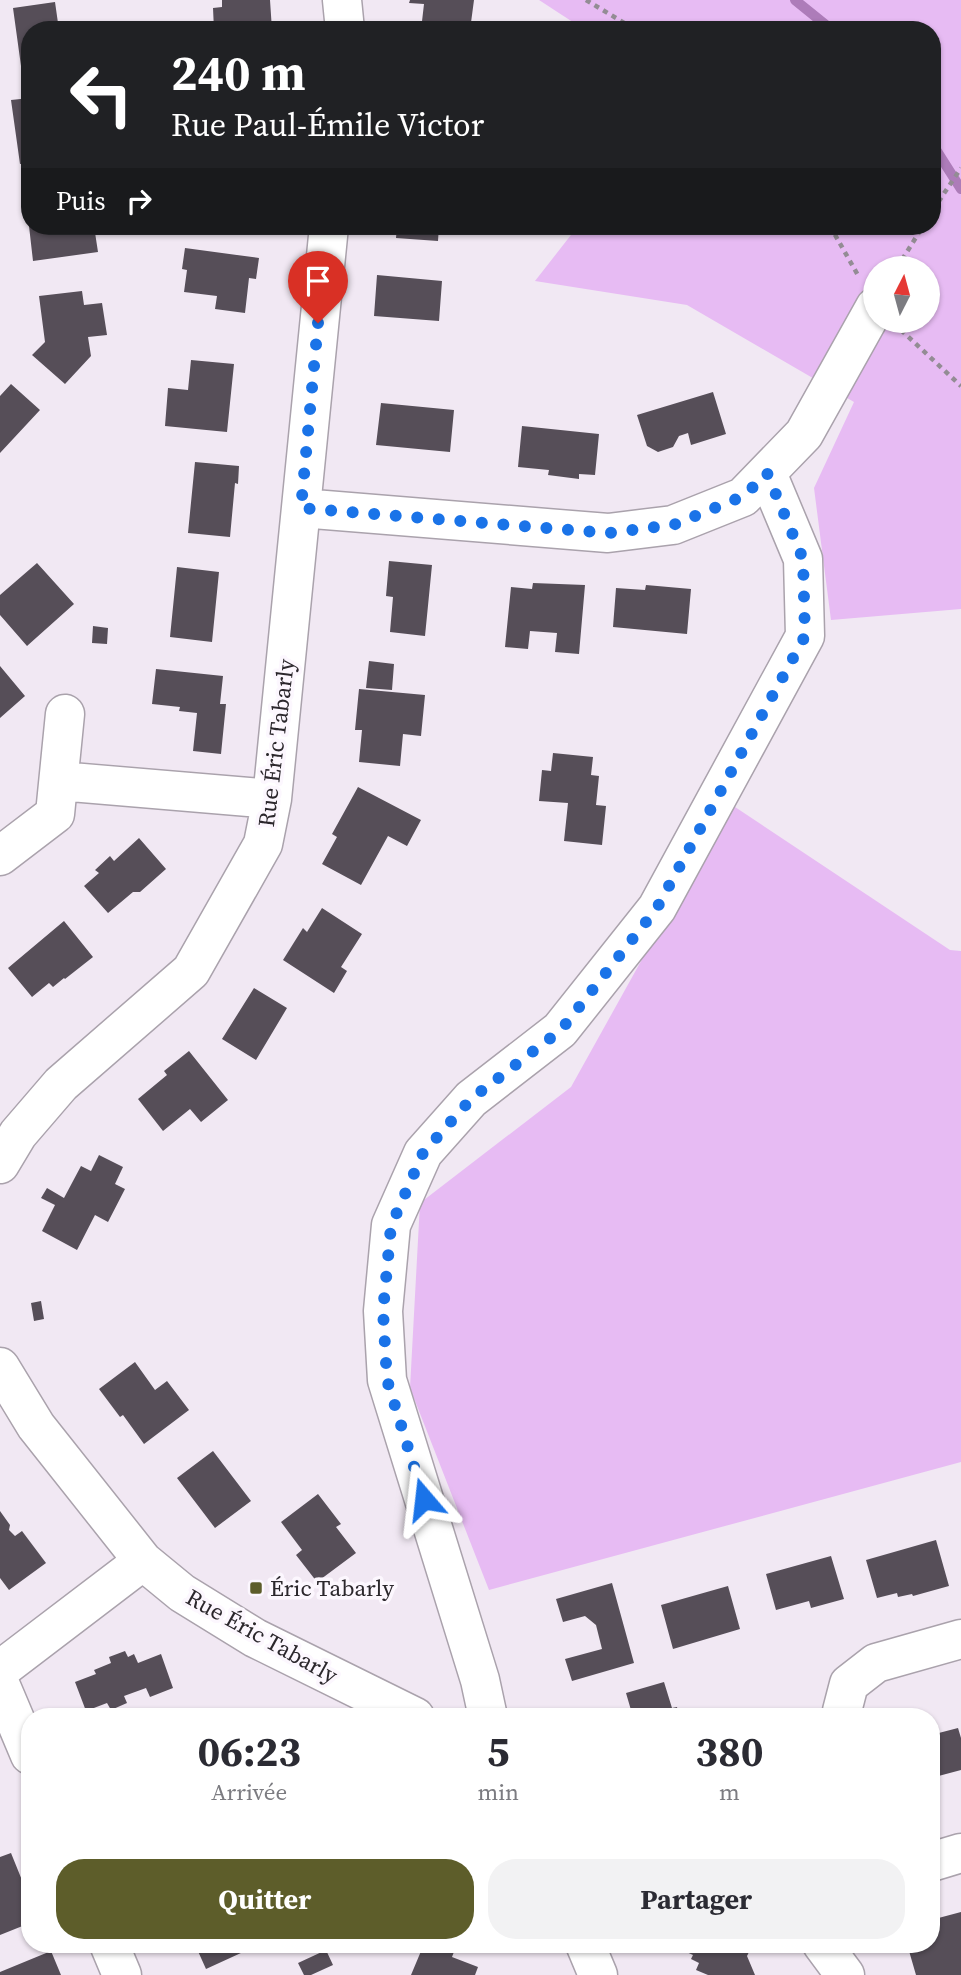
<!DOCTYPE html>
<html lang="fr">
<head>
<meta charset="utf-8">
<style>
  body { margin:0; font-family:"Source Serif 4",serif; background:#f2f2f3; color:#2b2b33; height:100vh; display:flex; flex-direction:column; font-size:26px; white-space:nowrap }
  * { box-sizing:border-box; margin:0 }
  p { font-size:23px; color:#7c7c81 }
  .icon { flex:none; width:38px; height:38px; fill:none; stroke:currentColor; stroke-width:2; stroke-linecap:round; stroke-linejoin:round }
  .map { position:relative; flex:1; overflow:hidden }
  .drawer { position:absolute; left:21px; top:1708px; width:919px; height:245px; display:flex; flex-direction:column; background:#fff; border-radius:28px; box-shadow:0 2px 5px #0004 }
  .drawer>* { flex:none }
  .banner { position:absolute; left:21px; top:21px; width:920px; height:214px; border-radius:28px; box-shadow:0 2px 5px #0004; background:#202124; color:#fff; overflow:hidden }
  .needle { width:46px; rotate:6deg }
  .controls { position:absolute; left:863px; top:256px; display:grid; gap:14px }
  .controls a { display:grid; place-items:center; width:77px; height:77px; border-radius:50%; background:#fff; box-shadow:0 2px 5px #0004; font-size:35px }
  .pin { position:absolute; display:grid; place-items:center; width:60px; height:60px; color:#fff; margin:-72px -30px; border-radius:50% 50% 50% 0; rotate:-45deg; box-shadow:0 0 7px #0007 }
  .pin .icon { rotate:45deg }
  .me { position:absolute; width:77px; margin:-38px; rotate:343deg; stroke-linejoin:round; filter:drop-shadow(0 0 5px #0008) }
  .turn { display:flex; align-items:center; gap:24px; height:147px; padding:0 35px; font-size:32px }
  .turn .icon { width:91px; height:91px; stroke-width:2.5 }
  .turn b { display:block; font-size:49px; line-height:60px }
  .then { display:flex; align-items:center; height:66px; padding:0 35px; background:#0003; gap:14px; font-size:26px }
  .eta { display:flex; justify-content:space-evenly; align-items:center; height:119px; text-align:center }
  .eta b { font-size:42px; font-weight:700; line-height:49px }
  .cta { display:flex; gap:14px; margin-top:auto; padding:14px 35px }
  .cta a { flex:1; height:80px; border-radius:28px; background:#5d5d2a; color:#fff; font-size:28px; font-weight:700; line-height:80px; text-align:center }
  .cta a+a { background:#f2f2f3; color:#2b2b33 }
  .map>svg:first-child { display:block }
</style>
</head>
<body>
<div class="map">
<svg width="961" height="1975" viewBox="0 0 961 1975">
  <rect width="100%" height="100%" fill="#f1e8f3"/>
  <path fill="#e7bbf3" fill-rule="evenodd" d="M539 0H961V609L831 620 814 488 854 402 687 305 535 281 578 226H933V30H585ZM875 268H928V320H875Z
    M729 803 950 950 961 951V1462L489 1590 410 1388 420 1203 571 1087Z"/>
  <g fill="none" stroke-linecap="round" stroke-linejoin="round">
    <path stroke="#ad7cb9" stroke-width="10" d="M795 0 832 30
      M933 145 961 189"/>
  </g>
  <path fill="#564e58" d="M222 0H270L272 30H214L213 8 222 7Z
    M410 0H474L470 30H421L424 4 409 3Z
    M55 2 59 30H30V65L21 66 13 8Z
    M30 98V163L20 164 11 100Z
    M29 226H94L98 252 33 261Z
    M397 226H439L438 241 396 238Z
    M185 248 259 258 256 279 249 278 245 313 215 309 217 296 184 292 187 270 182 269Z
    M377 275 442 281 439 321 374 316Z
    M82 291 84 305 102 303 107 335 88 337 91 356 65 384 32 355 45 342 39 296Z
    M191 360 234 364 227 432 165 426 168 388 188 390Z
    M11 384 40 410 0 453V396Z
    M713 392 726 434 691 445 688 433 679 436 673 447 658 452 647 446 637 415Z
    M381 403 454 410 450 452 376 445Z
    M522 426 599 434 595 475 579 474V479L548 475 549 470 518 467Z
    M195 462 239 466 238 484 235 483 230 537 188 533Z
    M389 561 432 565 425 636 390 632 393 597 386 596Z
    M37 563 74 604 27 646 0 615V595Z
    M177 567 219 572 212 642 170 637Z
    M533 583 585 585 579 654 555 652 557 633 530 631 528 649 505 647 511 587 532 589Z
    M646 585 691 589 687 634 613 627 616 588 645 590Z
    M93 626 108 628 107 644 92 643Z
    M369 661 394 664 392 690 366 688Z
    M0 666 25 696 0 718Z
    M156 669 223 676 220 704H226L221 754 193 751 197 713 179 711 180 707 152 704Z
    M359 689 425 695 421 736 403 734 400 766 359 762 362 730H355Z
    M553 753 593 757 591 775 599 776 596 805 606 806 602 845 564 841 568 803 539 801 542 770 551 771Z
    M358 787 421 820 407 846 388 836 361 885 322 864 337 837 332 834Z
    M139 838 166 869 140 892H133L108 913 84 886 99 873 95 870 110 856 114 861Z
    M322 908 362 934 341 967 347 971 334 993 283 960 303 928 307 932Z
    M64 921 93 957 65 979 64 978 53 987 49 983 32 997 8 968Z
    M254 988 287 1008 256 1060 222 1039Z
    M189 1051 228 1100 201 1122 190 1109 163 1131 138 1099 167 1075 164 1071Z
    M99 1155 123 1167 115 1184 125 1189 108 1222 95 1215 77 1250 42 1231 55 1205 41 1198 47 1188 64 1198 81 1166 91 1171Z
    M41 1301 44 1319 34 1321 31 1303Z
    M135 1362 155 1390 167 1381 189 1410 144 1444 123 1415 120 1417 99 1389Z
    M213 1451 251 1501 215 1528 177 1478Z
    M318 1494 341 1524 336 1527 356 1553 317 1582 296 1555 302 1550 281 1522Z
    M0 1511 10 1525 9 1530 15 1536 22 1531 46 1563 9 1590 0 1578Z
    M936 1540 949 1586 913 1596 912 1594 898 1597 897 1593 877 1598 866 1560Z
    M831 1556 844 1599 811 1608 809 1601 776 1610 766 1574Z
    M612 1583 634 1663 572 1681 565 1659 602 1649 596 1625 585 1616 563 1622 556 1599Z
    M728 1586 740 1629 673 1649 661 1605Z
    M125 1651 128 1657 134 1654 138 1663 161 1654 173 1688 150 1697 146 1688 124 1696 127 1703 111 1710 107 1703 86 1711 75 1682 96 1674 94 1670 111 1663 109 1657Z
    M664 1682 672 1708 677 1707 679 1717H633L626 1693Z
    M958 1728 961 1738V1770L931 1778V1735Z
    M11 1853 30 1900V1923L0 1935V1857Z
    M961 1912V1975H916L907 1944H931V1920Z
    M206 1944H252L254 1947 206 1969 197 1949Z
    M424 1944H457L452 1957 478 1967 475 1975H411Z
    M669 1944H753L747 1956 755 1975H708L696 1970 699 1963 691 1959 693 1955Z
    M326 1950 333 1965 311 1975H304L298 1963Z
    M51 1951 61 1975H0V1972Z"/>
  <g fill="none" stroke-linecap="round" stroke-linejoin="round">
    <g stroke="#aaa2ac" stroke-width="41">
      <path id="minor" d="M342 0 345 30
        M301 508 608 533 673 525 743 497 804 434 875 307
        M59 781 272 799
        M0 856 55 814 65 714
        M0 1164 18 1134 61 1084 191 971 263 844 272 799 329 226
        M0 1367 36 1426 143 1561 182 1593 255 1638 415 1717
        M0 1670 143 1561
        M0 1684 30 1755
        M488 1717 480 1680 387 1380 383 1311 391 1225 423 1153 471 1099 560 1030 657 908 805 636 803 559 767 473
        M844 1717 842 1711 849 1684 876 1663 961 1639
        M931 1862 961 1853
        M109 1944 122 1975
        M585 1944 598 1975
        M822 1944 845 1975"/>
    </g>
    <path stroke="#938c94" stroke-width="4.5" stroke-dasharray="5 5" stroke-linecap="butt" d="M586 0 636 30
      M933 210 961 168
      M830 226 859 277
      M897 268 923 226
      M901 330 961 386"/>
    <use href="#minor" stroke="#fff" stroke-width="38"/>
  </g>
  <g fill="none" stroke-linecap="round" stroke-linejoin="round">
    <path stroke="#1a73e8" stroke-width="12" stroke-dasharray="0 21.6" d="M318 323 301 508 608 533 673 525 744 496 767 473 803 559 805 636 657 908 561 1030 471 1099 423 1153 391 1226 383 1311 387 1380 424 1499"/>
  </g>
  <rect fill="#5d5d2a" stroke="#fcf7fe" stroke-width="2.5" x="249" y="1581" width="14" height="14" rx="3.5"/>
  <g text-anchor="middle" dominant-baseline="central" stroke-width="7" stroke-linejoin="round" paint-order="stroke">
    <g font-size="23" fill="#2b272c" stroke="#fcf7fe">
      <text transform="translate(276 743) rotate(-83)">Rue Éric Tabarly</text>
      <text transform="translate(262 1636) rotate(29)">Rue Éric Tabarly</text>
    </g>
    <g font-size="23" fill="#2b272c" stroke="#fcf7fe" text-anchor="start">
      <text x="270" y="1588">Éric Tabarly</text>
    </g>
  </g>
</svg>
<div class="controls">
<a><svg class="needle" viewBox="-14 -14 28 28"><path d="M0-13l5 13h-10z" fill="#e53935"/><path d="M0 13l5-13h-10z" fill="#7c7c81"/></svg></a>
</div>
<div class="pin" style="left:318px;top:323px;background:#d93025"><svg class="icon" aria-label="arrive" viewBox="0 0 24 24"><path d="M6 21V4h12l-3 4 3 4H6"/></svg></div>
<svg class="me" style="left:424px;top:1499px" viewBox="-20 -20 40 40"><path d="M0-17L14 15 0 8-14 15z" fill="#1a73e8" stroke="#fff" stroke-width="4"/></svg>
<div class="banner">
<div class="turn"><svg class="icon" aria-label="left" viewBox="0 0 24 24"><path d="M17 20v-9H6M10 6l-5 5 5 5"/></svg><div><b>240 m</b>Rue Paul-Émile Victor</div></div>
<div class="then">Puis<svg class="icon" aria-label="right" viewBox="0 0 24 24"><path d="M7 20v-9h11M14 6l5 5-5 5"/></svg></div>
</div>
<section class="drawer">
<div class="eta">
<div><b>06:23</b><p>Arrivée</p></div>
<div><b>5</b><p>min</p></div>
<div><b>380</b><p>m</p></div>
</div>
<div class="cta"><a>Quitter</a><a>Partager</a></div>
</section>
</div>
</body>
</html>
